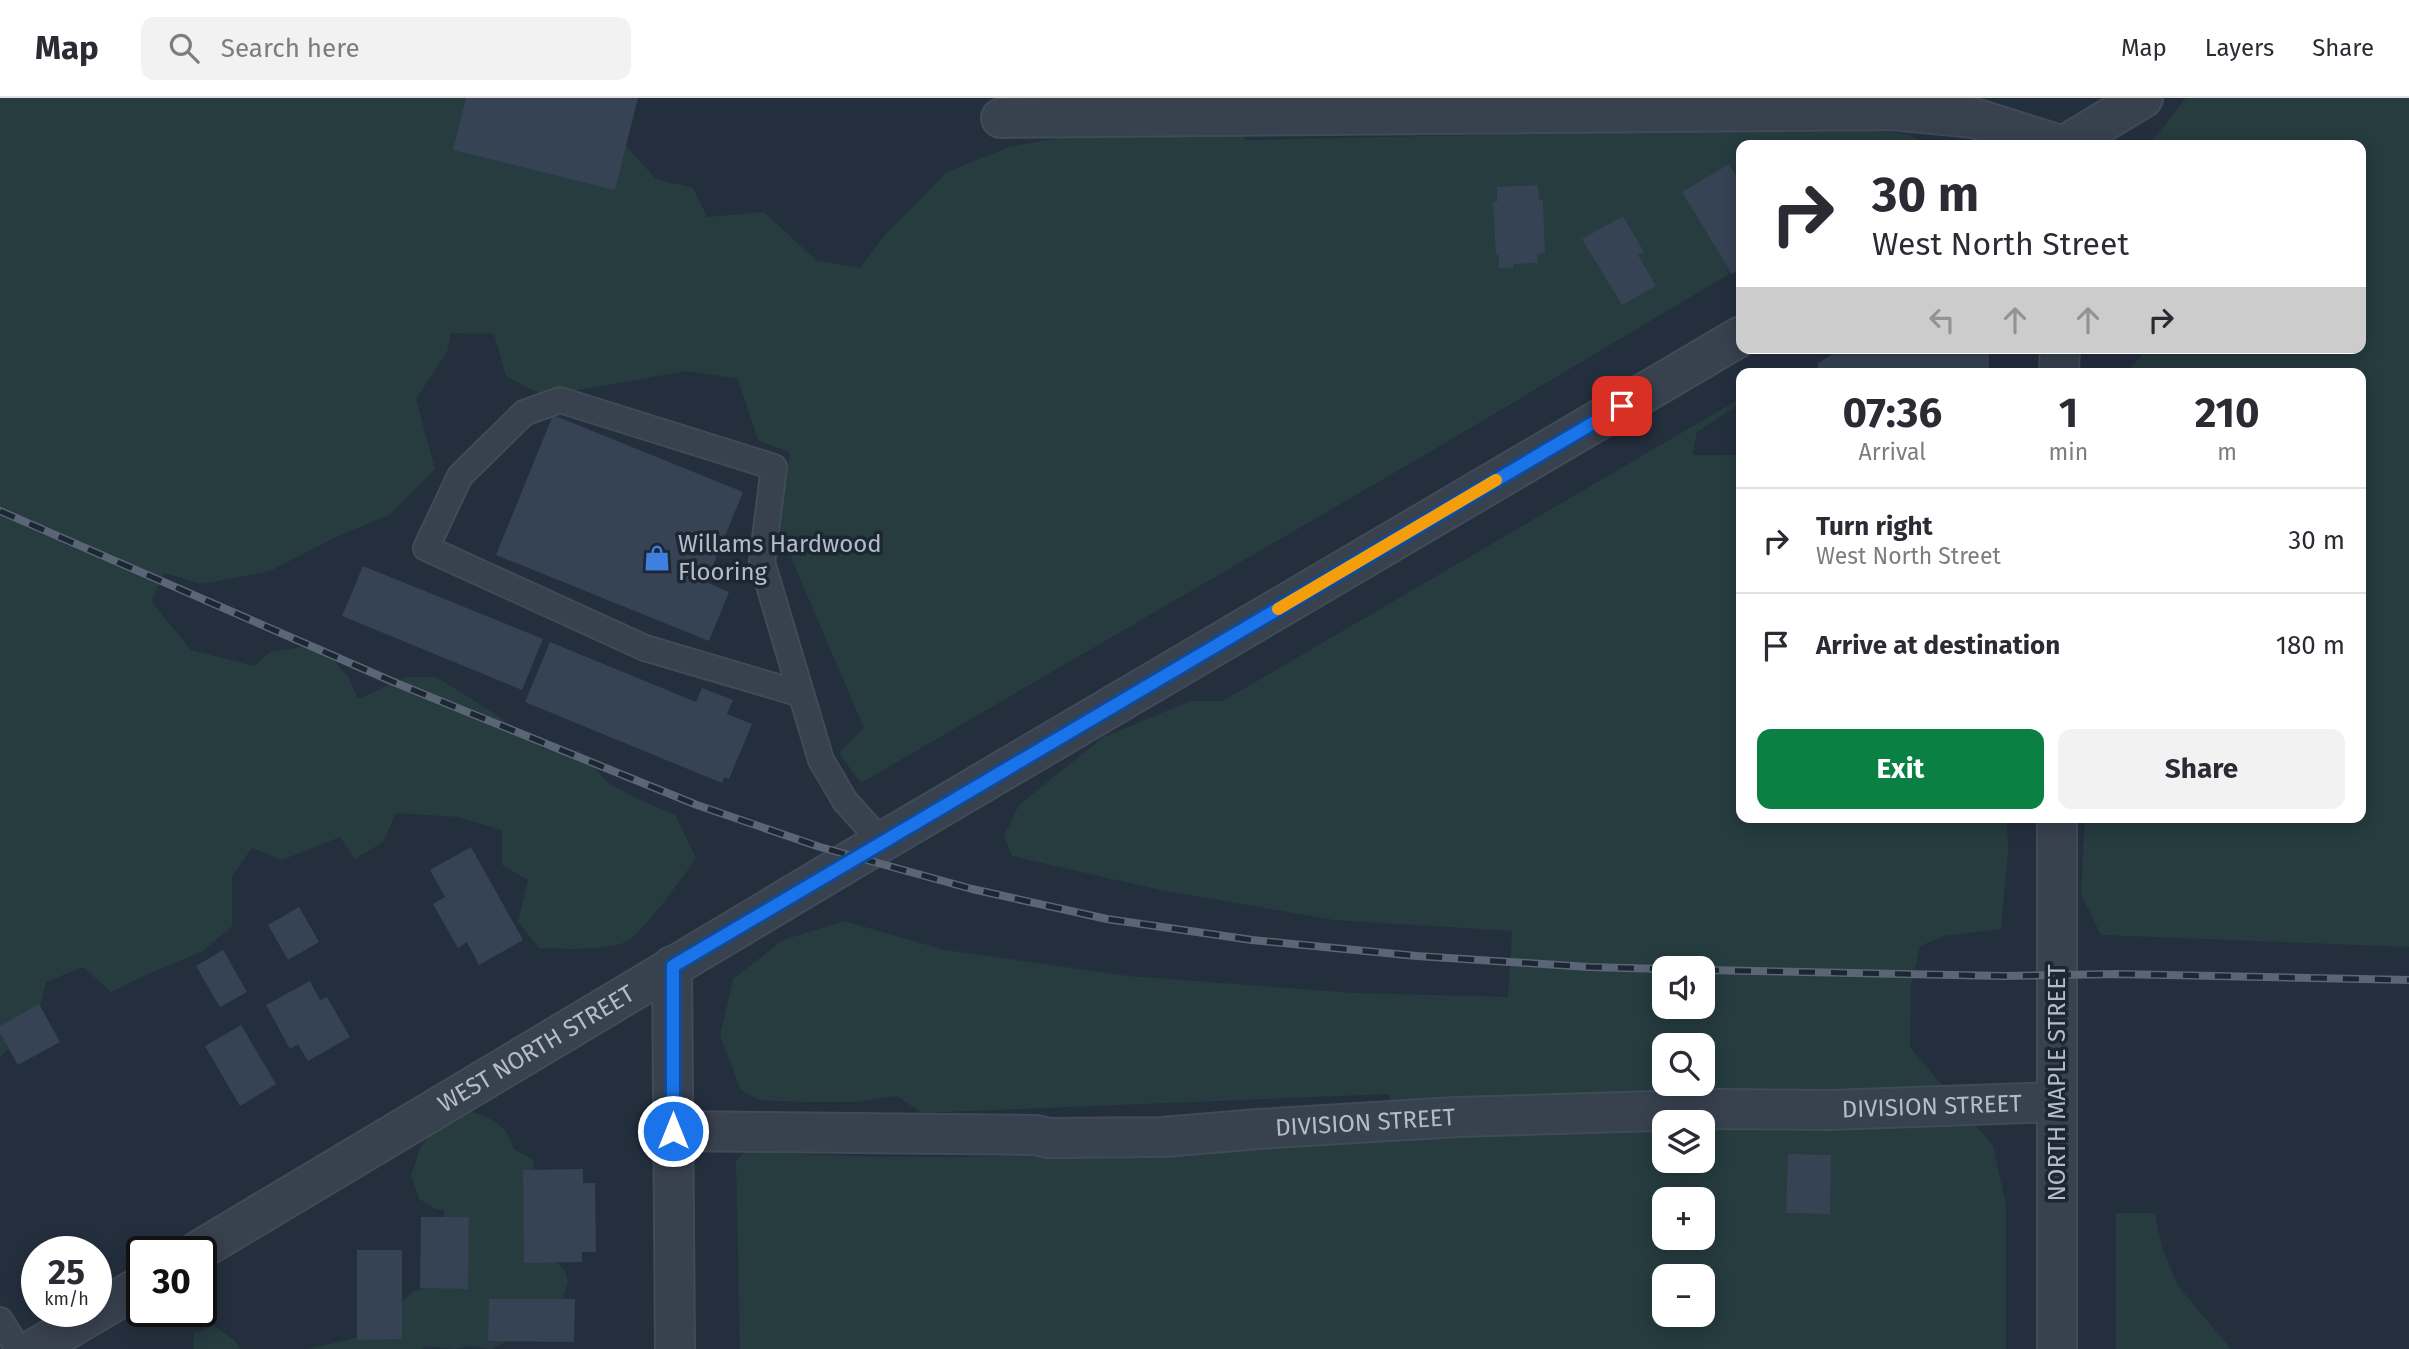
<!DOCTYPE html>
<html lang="en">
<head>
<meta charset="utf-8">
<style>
  body { margin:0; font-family:"Fira Sans",sans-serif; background:#f2f2f3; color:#2b2b33; height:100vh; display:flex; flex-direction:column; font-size:26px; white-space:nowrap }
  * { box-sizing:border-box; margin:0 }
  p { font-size:23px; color:#7c7c81 }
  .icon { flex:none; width:38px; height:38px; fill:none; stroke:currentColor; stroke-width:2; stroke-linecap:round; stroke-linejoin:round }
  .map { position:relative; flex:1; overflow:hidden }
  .side { position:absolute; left:1736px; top:270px; width:630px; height:455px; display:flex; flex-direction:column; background:#fff; border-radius:14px; box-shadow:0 4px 18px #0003 }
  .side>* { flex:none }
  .top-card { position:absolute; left:1736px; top:42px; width:630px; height:214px; border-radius:14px; box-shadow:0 4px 18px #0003; background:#fff; color:#2b2b33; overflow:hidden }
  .tools { position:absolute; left:1652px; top:858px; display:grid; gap:14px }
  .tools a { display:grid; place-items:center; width:63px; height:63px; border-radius:14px; background:#fff; box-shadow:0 4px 18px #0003; font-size:35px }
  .speed { position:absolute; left:21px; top:1138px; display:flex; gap:14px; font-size:35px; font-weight:700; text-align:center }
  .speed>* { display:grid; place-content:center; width:91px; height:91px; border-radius:50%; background:#fff; box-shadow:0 4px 18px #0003; line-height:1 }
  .speed small { font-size:18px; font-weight:400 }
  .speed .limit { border:4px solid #111; border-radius:10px; background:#fff; color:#111 }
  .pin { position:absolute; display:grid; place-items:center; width:60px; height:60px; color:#fff; margin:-30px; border-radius:14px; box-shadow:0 4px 10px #0006 }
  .me { position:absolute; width:77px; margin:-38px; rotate:0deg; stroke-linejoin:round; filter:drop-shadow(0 0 5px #0008) }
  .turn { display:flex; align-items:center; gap:24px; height:147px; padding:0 21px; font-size:32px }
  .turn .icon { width:91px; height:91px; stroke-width:2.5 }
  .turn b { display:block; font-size:49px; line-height:60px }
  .lanes { display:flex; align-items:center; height:66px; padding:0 21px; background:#0003; justify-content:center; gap:35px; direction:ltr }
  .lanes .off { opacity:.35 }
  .eta { display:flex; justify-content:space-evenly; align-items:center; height:119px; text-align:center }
  .eta b { font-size:42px; font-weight:700; line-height:49px }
  .cta { display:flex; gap:14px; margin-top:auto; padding:14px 21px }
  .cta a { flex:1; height:80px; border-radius:14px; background:#0b8043; color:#fff; font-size:28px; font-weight:700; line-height:80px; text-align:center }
  .cta a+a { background:#f2f2f3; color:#2b2b33 }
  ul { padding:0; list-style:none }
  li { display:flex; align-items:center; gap:21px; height:105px; padding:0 21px; border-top:2px solid #e1e1e2 }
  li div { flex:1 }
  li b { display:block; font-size:26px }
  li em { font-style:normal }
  header { display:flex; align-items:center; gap:42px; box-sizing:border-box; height:98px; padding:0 35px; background:#fff; border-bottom:2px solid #e1e1e2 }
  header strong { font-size:33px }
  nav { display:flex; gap:38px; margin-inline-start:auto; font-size:24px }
  .search { width:490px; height:63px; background:#f2f2f3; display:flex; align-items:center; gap:18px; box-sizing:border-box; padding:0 24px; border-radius:14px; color:#7c7c81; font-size:26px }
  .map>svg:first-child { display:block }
</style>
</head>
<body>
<header>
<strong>Map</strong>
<div class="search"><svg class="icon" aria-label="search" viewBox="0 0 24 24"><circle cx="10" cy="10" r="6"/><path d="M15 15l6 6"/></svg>Search here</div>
<nav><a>Map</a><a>Layers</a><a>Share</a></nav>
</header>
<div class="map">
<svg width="2409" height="1251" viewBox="0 0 2409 1251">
  <rect width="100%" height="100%" fill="#242f3e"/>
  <path fill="#263c3f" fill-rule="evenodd" d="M0 0H470L619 40 656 81 693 90 707 119 764 114 817 163 860 170 885 137 947 74 1009 49 1069 38 1232 1 1245 42 1835 29 1908 36 1927 47H1741V169L1435 351 861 685 839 655 864 630 778 429 790 355 758 342 738 281 687 273 544 298 506 278 494 236 451 235 447 254 416 301 435 371 389 417 340 437 270 473 202 486 164 475 151 503 191 552 254 568 270 554 320 546 348 579 358 601 407 579H436L489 612 544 651 580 653 608 685 634 699 675 717 696 760C685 776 640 839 626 844 602 853 564 851 539 850L518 824 528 782 502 767V732L458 719 396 715 383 744 355 761 340 739 282 762 252 750 232 778V828L203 853 148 876 111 894 83 869 46 884 37 922 0 959Z
    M2186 0H2409V849L2101 837 2081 796 2085 719H2361V275H2126L2148 250H2361V47H2149Z
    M1741 300V305L1697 334 1692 357H1741V719H2007L2008 755 2001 831 1944 838 1920 848 1911 887 1910 949 1993 1048 2006 1108V1251H740L736 1063 746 1053C963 1068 1182 1052 1399 1039L1389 996 922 1015 897 998 856 1004H806L759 1002 741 992 720 938 733 881 783 842 844 823 945 852 1128 878 1355 895 1508 899 1512 833 1334 822 1160 792 1012 758 1004 738 1019 707 1102 640 1190 603H1223ZM1664 870H1703V908H1664ZM1664 947H1703V985H1664ZM1664 1024H1703V1062H1664ZM1664 1101H1703V1139H1664ZM1664 1178H1703V1216H1664Z
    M465 1012C490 1020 505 1023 514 1051L533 1062 544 1152 565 1173 568 1184 560 1210 519 1238 491 1251 469 1248 454 1251 427 1248 422 1251H308L364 1238 413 1194 439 1184 444 1111H436L419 1101 411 1078 420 1050 441 1023Z
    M2116 1115H2155L2162 1150 2178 1188 2231 1251H2116Z
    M214 1228 234 1242 241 1251H193L194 1235Z"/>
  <path fill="#364354" d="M466 0H638L615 92 453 52Z
    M1729 66 1741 87V170L1732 176 1682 94Z
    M1538 87 1539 102H1543L1545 155 1537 156 1538 165 1513 166V170H1499V157H1496L1493 104H1497V89Z
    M1623 118 1644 154 1638 157 1656 188 1622 207 1582 141Z
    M1843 250H1989V275H1818V265Z
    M553 317 743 394 706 484 729 494 709 543 496 457Z
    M363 468 543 541 522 592 342 518Z
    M550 544 696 604 702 590 733 602 727 616 752 626 729 681 724 679 722 685 525 604Z
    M471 749 523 842 479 867 467 844 458 850 433 806 445 799 430 772Z
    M299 809 319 844 288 862 268 827Z
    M223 852 247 894 220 909 196 868Z
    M310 883 320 902 327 899 350 939 308 963 298 946 290 951 266 907Z
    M39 906 60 944 18 967 0 935V928Z
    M241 927 276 986 240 1008 205 948Z
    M1788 1056 1831 1057 1830 1116 1786 1115Z
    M583 1071V1085H595L596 1154H582V1164L524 1165 523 1072Z
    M421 1119H469L468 1191 420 1190Z
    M357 1152H402V1241L357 1242Z
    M489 1201H575L574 1244 488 1243Z"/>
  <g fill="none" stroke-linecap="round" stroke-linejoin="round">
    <g stroke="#414a57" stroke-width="28">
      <path id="service" d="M801 596 645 550 426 450 460 378 524 315 560 302 774 369 762 464 821 662 845 703 882 744
        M0 1222 18 1251"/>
    </g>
    <g stroke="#414a57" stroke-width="42">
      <g id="minor">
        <path d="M1001 20 1892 12 1974 20 2060 47"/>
        <path d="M672 868 675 1251"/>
        <path id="s1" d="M673 1033 1036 1037 1049 1040 1163 1039 1259 1031 1457 1019 1720 1011 1830 1012 2057 1004"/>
      </g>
    </g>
    <g stroke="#414a57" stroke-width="42">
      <g id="tertiary">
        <path d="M2065 47 2143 0"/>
        <path d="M2059 275 2060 250"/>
        <path d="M2057 719V1251"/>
        <path id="s2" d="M198 1153 880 745 1741 238"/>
        <path d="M34 1251 142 1187"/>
      </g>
    </g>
    <use href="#service" stroke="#38414e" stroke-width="24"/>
    <use href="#minor" stroke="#38414e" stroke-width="38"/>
    <use href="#tertiary" stroke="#38414e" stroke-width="38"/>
    <g stroke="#5a6575" stroke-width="8">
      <path id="rail" d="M0 413 396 585 697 707 820 749 972 791 1107 821 1252 842 1417 858 1589 869 1664 871
        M1703 872 2003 878 2118 876 2409 882"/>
    </g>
    <use href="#rail" stroke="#1d2633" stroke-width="5" stroke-dasharray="16" stroke-linecap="butt"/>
  </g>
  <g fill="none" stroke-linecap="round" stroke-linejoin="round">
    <g stroke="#114b97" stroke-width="18">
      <path id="route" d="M673 1033V868L1622 308"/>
    </g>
    <use href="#route" stroke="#1a73e8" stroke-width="12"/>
    <path stroke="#f59e0b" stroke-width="12" d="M1278 511 1496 382"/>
  </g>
  <defs>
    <g id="shop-bare" transform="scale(2.1)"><path d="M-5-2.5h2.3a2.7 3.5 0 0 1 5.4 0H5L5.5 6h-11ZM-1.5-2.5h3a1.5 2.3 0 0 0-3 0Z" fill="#3f7fe0" stroke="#1d2633" stroke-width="2.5" paint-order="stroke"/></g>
  </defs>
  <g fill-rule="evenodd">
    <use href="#shop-bare" x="657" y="460"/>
  </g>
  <g text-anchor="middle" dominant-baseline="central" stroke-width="7" stroke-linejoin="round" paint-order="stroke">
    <g font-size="24" fill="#b4bcc9" stroke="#1d2633" text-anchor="start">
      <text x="678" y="446">Willams Hardwood<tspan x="678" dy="28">Flooring</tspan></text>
    </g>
    <g font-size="24" fill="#b4bcc9" stroke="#1d2633">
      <text stroke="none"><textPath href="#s2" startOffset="394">WEST NORTH STREET</textPath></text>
      <text transform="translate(2057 985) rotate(-90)">NORTH MAPLE STREET</text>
      <text stroke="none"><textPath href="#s1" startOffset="1260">DIVISION STREET</textPath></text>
      <text stroke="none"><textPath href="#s1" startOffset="693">DIVISION STREET</textPath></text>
    </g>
  </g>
</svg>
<div class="tools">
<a><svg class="icon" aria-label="sound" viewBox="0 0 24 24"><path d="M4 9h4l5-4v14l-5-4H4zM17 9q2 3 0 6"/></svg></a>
<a><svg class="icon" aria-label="search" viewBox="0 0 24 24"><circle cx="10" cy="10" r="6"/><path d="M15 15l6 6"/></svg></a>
<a><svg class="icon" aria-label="layers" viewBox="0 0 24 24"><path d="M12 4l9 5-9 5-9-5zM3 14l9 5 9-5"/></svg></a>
<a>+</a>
<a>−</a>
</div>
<div class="speed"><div>25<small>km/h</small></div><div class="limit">30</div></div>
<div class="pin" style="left:1622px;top:308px;background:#d93025"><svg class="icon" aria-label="arrive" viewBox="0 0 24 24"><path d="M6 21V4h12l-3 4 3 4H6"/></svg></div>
<svg class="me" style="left:673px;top:1033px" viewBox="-20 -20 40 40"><circle r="17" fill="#1a73e8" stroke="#fff" stroke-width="3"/><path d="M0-11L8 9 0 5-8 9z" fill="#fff"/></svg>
<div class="top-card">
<div class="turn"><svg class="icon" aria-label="right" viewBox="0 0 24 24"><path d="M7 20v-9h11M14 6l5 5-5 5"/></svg><div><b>30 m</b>West North Street</div></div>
<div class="lanes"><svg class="icon off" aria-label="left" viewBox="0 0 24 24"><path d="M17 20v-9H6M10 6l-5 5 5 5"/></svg><svg class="icon off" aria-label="ahead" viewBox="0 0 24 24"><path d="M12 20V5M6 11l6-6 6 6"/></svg><svg class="icon off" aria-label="ahead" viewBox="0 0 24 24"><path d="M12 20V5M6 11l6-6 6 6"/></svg><svg class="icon" aria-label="right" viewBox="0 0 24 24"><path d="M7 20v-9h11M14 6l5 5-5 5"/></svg></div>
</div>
<section class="side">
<div class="eta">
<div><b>07:36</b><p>Arrival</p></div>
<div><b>1</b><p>min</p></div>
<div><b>210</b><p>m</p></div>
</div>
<ul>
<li><svg class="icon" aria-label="right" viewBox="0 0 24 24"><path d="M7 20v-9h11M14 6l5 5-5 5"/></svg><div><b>Turn right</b><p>West North Street</p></div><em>30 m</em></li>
<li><svg class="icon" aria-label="arrive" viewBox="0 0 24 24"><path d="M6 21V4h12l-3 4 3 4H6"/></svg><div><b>Arrive at destination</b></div><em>180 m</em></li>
</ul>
<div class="cta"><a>Exit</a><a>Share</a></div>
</section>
</div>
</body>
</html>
